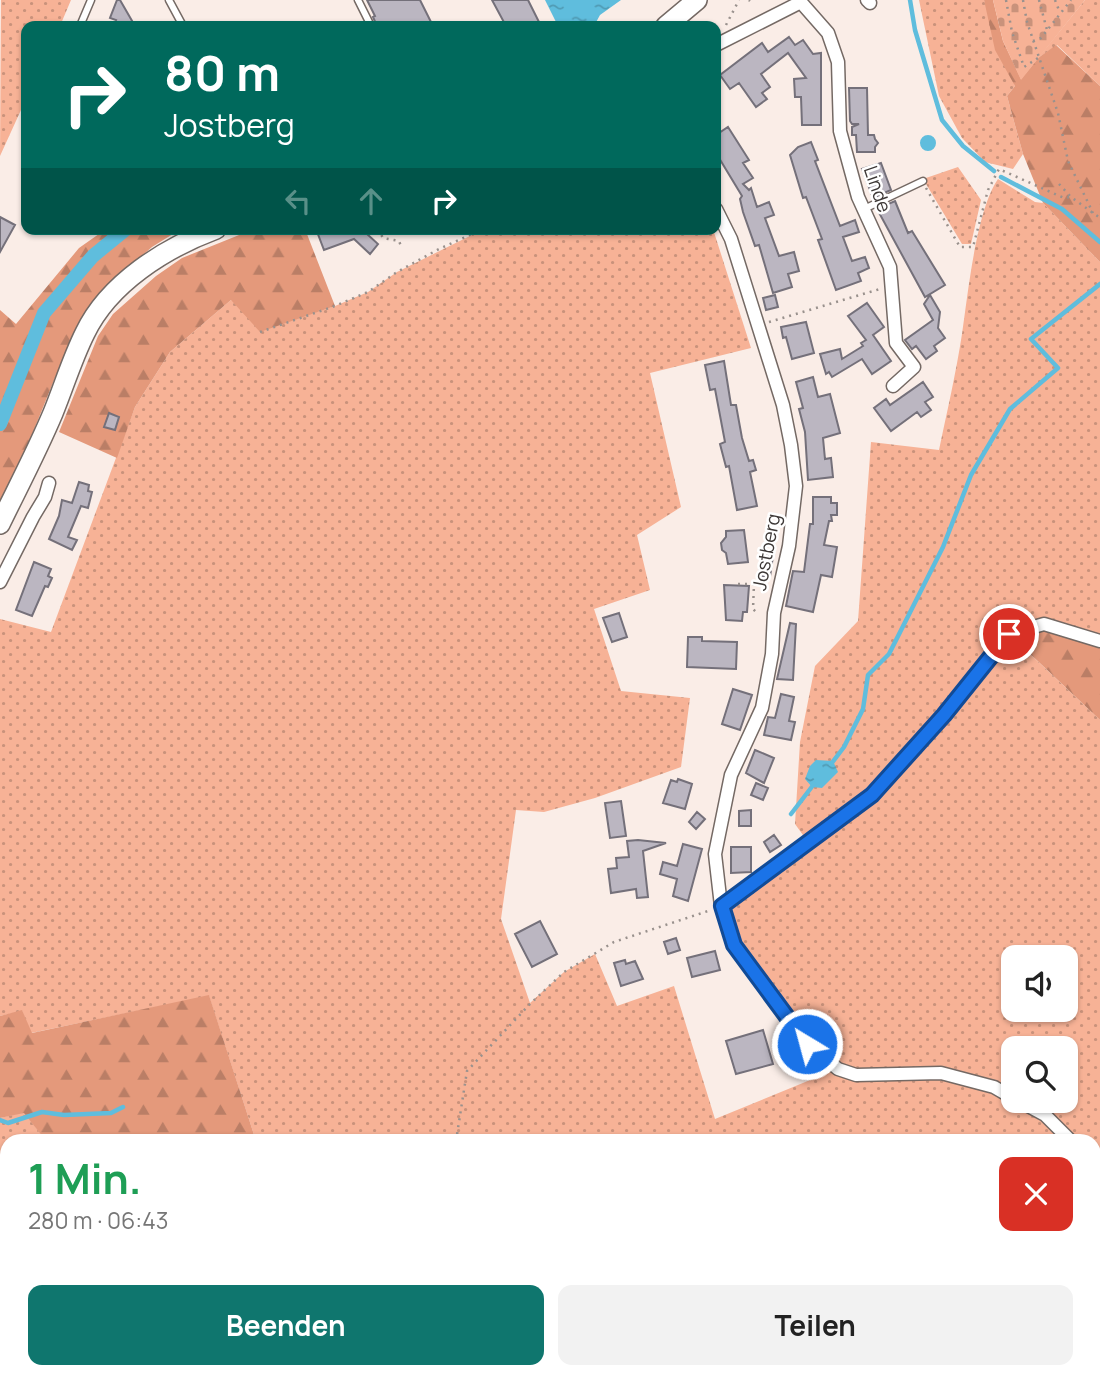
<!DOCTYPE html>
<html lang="de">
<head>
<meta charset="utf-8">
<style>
  body { margin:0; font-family:Manrope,sans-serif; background:#f2f2f2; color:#222; height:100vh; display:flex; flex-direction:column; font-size:26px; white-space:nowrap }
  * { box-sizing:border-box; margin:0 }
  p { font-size:23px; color:#767676 }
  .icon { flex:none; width:38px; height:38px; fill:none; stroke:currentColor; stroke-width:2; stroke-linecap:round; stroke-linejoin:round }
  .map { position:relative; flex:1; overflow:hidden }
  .side { position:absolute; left:0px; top:1134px; width:1101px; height:245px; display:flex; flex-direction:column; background:#fff; border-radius:21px 21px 0 0; box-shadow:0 2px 5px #0004 }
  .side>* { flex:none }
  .hud { position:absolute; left:21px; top:21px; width:700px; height:214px; border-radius:14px; box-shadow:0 2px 5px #0004; background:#00695c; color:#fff; overflow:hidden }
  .buttons { position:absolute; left:1001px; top:945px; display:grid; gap:14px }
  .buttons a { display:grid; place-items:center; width:77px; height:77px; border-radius:14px; background:#fff; box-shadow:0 2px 5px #0004; font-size:35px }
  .pin { position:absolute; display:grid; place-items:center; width:60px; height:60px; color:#fff; margin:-30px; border:4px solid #fff; border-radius:50%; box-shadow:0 2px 7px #0007 }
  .me { position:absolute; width:77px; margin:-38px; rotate:323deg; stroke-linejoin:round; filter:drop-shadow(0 0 5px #0008) }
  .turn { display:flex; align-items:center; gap:24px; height:147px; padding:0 28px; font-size:32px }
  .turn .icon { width:91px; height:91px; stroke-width:2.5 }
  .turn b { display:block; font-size:49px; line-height:60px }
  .lanes { display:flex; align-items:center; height:66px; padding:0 28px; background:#0003; justify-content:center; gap:35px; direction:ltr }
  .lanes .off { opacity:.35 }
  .round { display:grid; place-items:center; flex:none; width:74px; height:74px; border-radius:14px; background:#f2f2f2 }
  .headline { display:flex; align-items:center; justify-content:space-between; height:119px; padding:0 28px }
  h1 { font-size:42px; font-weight:700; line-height:52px; color:#1e9e55 }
  .primary-button { display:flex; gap:14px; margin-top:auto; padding:14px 28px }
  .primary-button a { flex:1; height:80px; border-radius:14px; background:#0f766e; color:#fff; font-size:28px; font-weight:700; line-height:80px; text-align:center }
  .primary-button a+a { background:#f2f2f2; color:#222 }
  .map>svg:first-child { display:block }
</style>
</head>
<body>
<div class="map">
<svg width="1100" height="1379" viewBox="0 0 1100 1379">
  <defs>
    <pattern id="grass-dots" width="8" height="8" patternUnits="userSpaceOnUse" patternTransform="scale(1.75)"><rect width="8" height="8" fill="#f7b296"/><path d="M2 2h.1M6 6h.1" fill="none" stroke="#c9927b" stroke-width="1.8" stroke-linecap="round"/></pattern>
    <pattern id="forest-firs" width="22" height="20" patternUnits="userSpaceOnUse" patternTransform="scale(1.75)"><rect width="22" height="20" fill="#e4997b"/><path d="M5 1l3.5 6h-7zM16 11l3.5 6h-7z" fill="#ba7e66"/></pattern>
    <pattern id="cemetery-stones" width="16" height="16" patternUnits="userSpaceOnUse" patternTransform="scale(1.75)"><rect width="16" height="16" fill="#f7b296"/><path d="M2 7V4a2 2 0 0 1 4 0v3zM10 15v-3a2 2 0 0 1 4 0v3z" fill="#c9927b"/></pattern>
    <pattern id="water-ripples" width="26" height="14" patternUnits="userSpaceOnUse" patternTransform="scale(1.75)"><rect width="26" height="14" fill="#5fbddd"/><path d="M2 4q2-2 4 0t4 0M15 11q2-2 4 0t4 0" fill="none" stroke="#509bb4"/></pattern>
  </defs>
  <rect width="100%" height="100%" fill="#faede7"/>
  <path fill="url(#grass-dots)" fill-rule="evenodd" d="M1 0H71L60 26H26V99L0 156Z
    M919 0H984L1015 86 1007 96 1023 154 1013 169 985 162 962 138 939 96Z
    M1085 0H1100V86L1057 45 1038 58Z
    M958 167 981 200 971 244H962L923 179Z
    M998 179 1035 202 1043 203 1100 262V638L1010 635 1100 720V1379H517L518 1372H1094V1141H256L209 996 31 1033 22 1011 0 1016V619L51 632 135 407 170 352 231 300 298 318 335 306 368 292 397 272 484 229H713L751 348 650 373 681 507 637 535 650 590 594 609 621 691 690 698 681 767 595 798 544 812 516 810 501 919 530 1003 564 972 595 954 617 1006 674 986 715 1119 837 1069 807 1044 734 945 721 906 808 842 795 824 800 742 815 666 858 621 871 442 939 450C947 412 956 373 962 334 968 294 976 211 998 179ZM1013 957H1066V1010H1013ZM1013 1048H1066V1101H1013Z
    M24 1112 46 1141H7V1171L0 1176V1118Z
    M261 1372H448L414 1379H260Z"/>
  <path fill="url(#forest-firs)" d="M984 0H993L1003 41 1021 79 1038 58 1056 45 1100 86V262L1043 203 1023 154 1007 96 1015 86 995 50Z
    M106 229H181L152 247 102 291 79 323 65 353 0 514V310L16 324 79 248Z
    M254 229H305L335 306 260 332 231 300 170 352 135 407 117 458 59 432 98 336 113 314 156 276 182 258Z
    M1044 624 1100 646V720L1009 634Z
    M209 995 256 1141H46L24 1113 0 1118V1016L22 1010 32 1033Z
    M7 1171V1372H261L260 1379H0V1176Z
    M446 1372H518L517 1379H414Z"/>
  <path fill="url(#cemetery-stones)" d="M993 0H1085L1021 80 1003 41Z"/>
  <path fill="url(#water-ripples)" d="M545 0H621L600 15 594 26H558Z
    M920 143a8 8 0 1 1 16 0a8 8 0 1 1-16 0Z
    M816 760 833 761 838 772 822 788 812 787 805 779 810 766Z"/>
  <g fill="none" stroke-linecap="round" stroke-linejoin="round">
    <path stroke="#5fbddd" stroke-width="4.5" d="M910 0 915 30 942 120 963 146 994 171
      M1001 177 1062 209 1100 242
      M831 764 844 747 863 709 868 675 889 654 943 547 971 475 1010 409 1058 368 1031 339 1100 284
      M791 814 814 784
      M0 1120 8 1123 42 1112 64 1115 111 1113 123 1107"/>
    <path stroke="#5fbddd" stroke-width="14" d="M0 424 44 313 93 256 126 229"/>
  </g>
  <path fill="#bbb6c1" stroke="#74707a" stroke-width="2" d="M117 0H120L135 26H113L116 20 110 18Z
    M367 0H420L433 26H377L373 17 375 16Z
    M492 0H528L541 26H506Z
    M789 37 795 45 803 40 813 54 821 53V125H802L801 97H795L794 79 806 78 788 53 761 74 770 87 762 93 767 99 756 107 739 83 730 89 720 75 762 43 768 52Z
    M849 88H867L868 135H874L875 139 878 143 875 147V152H857L856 135H852V127L859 124H852L850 121Z
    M728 127 749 160 743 163 753 178 743 184 749 190 751 188 757 207 769 202 774 215 765 218 779 256 794 252 799 271 788 274 792 287 773 293 759 245 755 246 743 212 740 199 742 196 719 158 716 159V135Z
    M811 142 818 160 815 161 840 226 855 220 859 232 843 237 852 261 865 257 869 268 858 273 861 281 836 290 818 240 822 239 806 197 803 198 790 155 798 147Z
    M881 163 891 190 873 198 862 169Z
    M895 201 908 233 912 231 945 285 925 297 877 209Z
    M0 217 15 225 0 252Z
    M316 229H377L367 234 378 244 370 254 354 239 324 250Z
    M775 295 778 307 766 310 763 298Z
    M930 295 940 312 938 328 945 338 934 346 937 351 926 359 916 346 912 349 905 340 933 320 924 304Z
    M867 303 884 327 873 335 891 361 872 374 862 359 832 377 829 372 826 374 820 354 840 349 842 359 863 346 861 343 866 340 848 316Z
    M806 322 814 353 792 359 786 337 783 338 781 327Z
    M724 361 731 405H736L742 438 749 461 753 460 756 470 750 472 757 506 737 510 729 466 726 467 720 444 725 442 715 389 710 390 705 365Z
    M813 377 818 397 830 394 840 433 823 438 825 459 831 458 833 477 808 480 805 432 799 409 803 408 796 382Z
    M923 382 933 397 925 402 931 410 921 417 917 412 891 431 874 408 886 399 890 405Z
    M109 413 119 417 115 430 104 427Z
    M79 482 89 485 88 491 92 492 88 508 81 506 68 537 77 540 72 550 49 539 59 516 62 500 72 503Z
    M813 497H831V503H837V515H831L832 521H829L824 545 837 547 832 577 821 575 813 612 786 606 793 571 804 572 810 524H813Z
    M744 530 748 562 728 564 726 553 722 550 721 543 726 537V531Z
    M761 555 773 556 770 577 759 576Z
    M34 562 51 569 48 576 52 578 48 587 45 586 32 616 16 610Z
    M724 585 749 586 747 612H743L742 621 726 620Z
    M619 613 627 637 612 642 603 618Z
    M790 623 796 624 793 680 777 679Z
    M688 637H702V641L737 642 736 669 687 667Z
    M733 689 752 695 740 730 722 724Z
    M781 694 794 697 789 721 795 722 791 740 764 735 768 717 775 718Z
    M755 750 774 758 764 783 746 773Z
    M678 779 692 784 685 809 663 803 671 780 677 782Z
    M756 783 768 788 763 800 751 795Z
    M621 801 626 836 610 838 605 803Z
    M751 810V826H739V811Z
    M697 812 705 819 696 829 689 822Z
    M774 835 781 845 770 852 764 842Z
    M638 840 666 843 643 851 648 897 637 898 636 889 611 893 608 869 617 868 616 858 629 857 627 841Z
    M683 844 702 849 688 901 673 896 677 879 660 874 663 862 677 866Z
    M731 847H751V872L731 873Z
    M540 921 557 954 532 967 515 934Z
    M676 938 680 950 668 954 664 942Z
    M715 951 720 970 692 977 687 958Z
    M625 960 626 964 635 961 643 979 621 986 614 963Z
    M763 1030 773 1064 736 1074 726 1041Z"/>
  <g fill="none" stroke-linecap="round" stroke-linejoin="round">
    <g stroke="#746964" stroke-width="9">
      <path id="service" d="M169 0 183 26
        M358 0 371 26
        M80 26 91 0
        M864 209 923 181"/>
    </g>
    <g stroke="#746964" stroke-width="15">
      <path id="minor" d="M799 0 828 33 838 62 840 131 858 197 890 267 896 343 914 367 893 386
        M867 0 870 3
        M716 45 801 2
        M716 209 731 239 783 405 791 445 796 486 789 546 774 613 772 654 762 708 731 775 715 854 721 906 734 945 807 1044 838 1069 856 1075 941 1073 994 1087 1013 1098
        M0 582 33 517 45 497 49 483
        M721 906 872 795 944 715 1009 634 1044 624 1100 641
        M1019 1101 1045 1115 1071 1141
        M1094 1163 1100 1170"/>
    </g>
    <g stroke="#746964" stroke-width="22">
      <path id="primary" d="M666 26 697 0
        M0 524C18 487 37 451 53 413 64 386 72 359 85 333 109 283 165 248 216 229"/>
    </g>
    <path stroke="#99918d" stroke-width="2.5" stroke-dasharray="2 5" stroke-linecap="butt" d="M749 0 750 1
      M1006 0 1012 32 1024 67 1038 58
      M1023 0 1027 22 1058 113 1068 161 1093 213
      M1039 0 1047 30
      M1055 0 1060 13
      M726 25 739 0
      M1033 41 1041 38 1071 0
      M1059 184 1071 197 1100 218
      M926 188 960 247H973L988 190 999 169 1064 198 1071 197
      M378 229 383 238 399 241 401 246
      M231 233 242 229
      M769 322 880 289
      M260 332 335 306 368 292 397 272 439 249 483 229
      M738 584H754L753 609 757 613
      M456 1141 467 1071 530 1004 564 972 614 942 708 911
      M0 1361 7 1360
      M112 1372 153 1379
      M433 1379 453 1372"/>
    <use href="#service" stroke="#fff" stroke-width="6"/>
    <use href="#minor" stroke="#fff" stroke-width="12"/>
    <use href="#primary" stroke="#fff" stroke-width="19"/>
  </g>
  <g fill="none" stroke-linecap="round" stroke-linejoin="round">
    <g stroke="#114b97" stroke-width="18">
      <path id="route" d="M807 1044 734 945 722 906 872 795 944 715 1009 634"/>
    </g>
    <use href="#route" stroke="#1a73e8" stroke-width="12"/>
  </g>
  <g text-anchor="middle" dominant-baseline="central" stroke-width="5" stroke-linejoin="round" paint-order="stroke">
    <g font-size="19" fill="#3d3836" stroke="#fff">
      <text transform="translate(878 189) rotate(71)">Linde</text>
      <text transform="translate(766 552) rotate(-79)">Jostberg</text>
    </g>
  </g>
</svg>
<div class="buttons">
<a><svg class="icon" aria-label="sound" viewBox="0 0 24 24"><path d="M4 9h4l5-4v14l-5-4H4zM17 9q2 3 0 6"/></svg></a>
<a><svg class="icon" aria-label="search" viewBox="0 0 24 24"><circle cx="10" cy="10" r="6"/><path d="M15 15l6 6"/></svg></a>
</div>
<div class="pin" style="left:1009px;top:634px;background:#d93025"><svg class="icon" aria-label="arrive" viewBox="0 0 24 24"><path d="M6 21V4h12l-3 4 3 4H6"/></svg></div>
<svg class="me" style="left:807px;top:1044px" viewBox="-20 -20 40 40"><circle r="17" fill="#1a73e8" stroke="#fff" stroke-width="3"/><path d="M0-11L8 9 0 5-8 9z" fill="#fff"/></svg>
<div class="hud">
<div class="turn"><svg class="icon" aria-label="right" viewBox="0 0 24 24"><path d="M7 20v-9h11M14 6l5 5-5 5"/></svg><div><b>80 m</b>Jostberg</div></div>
<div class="lanes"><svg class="icon off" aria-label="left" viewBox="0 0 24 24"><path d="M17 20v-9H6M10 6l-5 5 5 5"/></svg><svg class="icon off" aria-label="ahead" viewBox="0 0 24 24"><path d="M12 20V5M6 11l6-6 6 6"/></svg><svg class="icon" aria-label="right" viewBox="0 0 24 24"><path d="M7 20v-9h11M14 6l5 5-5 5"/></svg></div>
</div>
<section class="side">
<div class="headline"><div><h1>1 Min.</h1><p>280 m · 06:43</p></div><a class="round" style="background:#d93025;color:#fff"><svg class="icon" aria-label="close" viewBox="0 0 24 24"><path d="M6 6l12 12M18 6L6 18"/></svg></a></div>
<div class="primary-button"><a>Beenden</a><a>Teilen</a></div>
</section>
</div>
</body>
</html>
